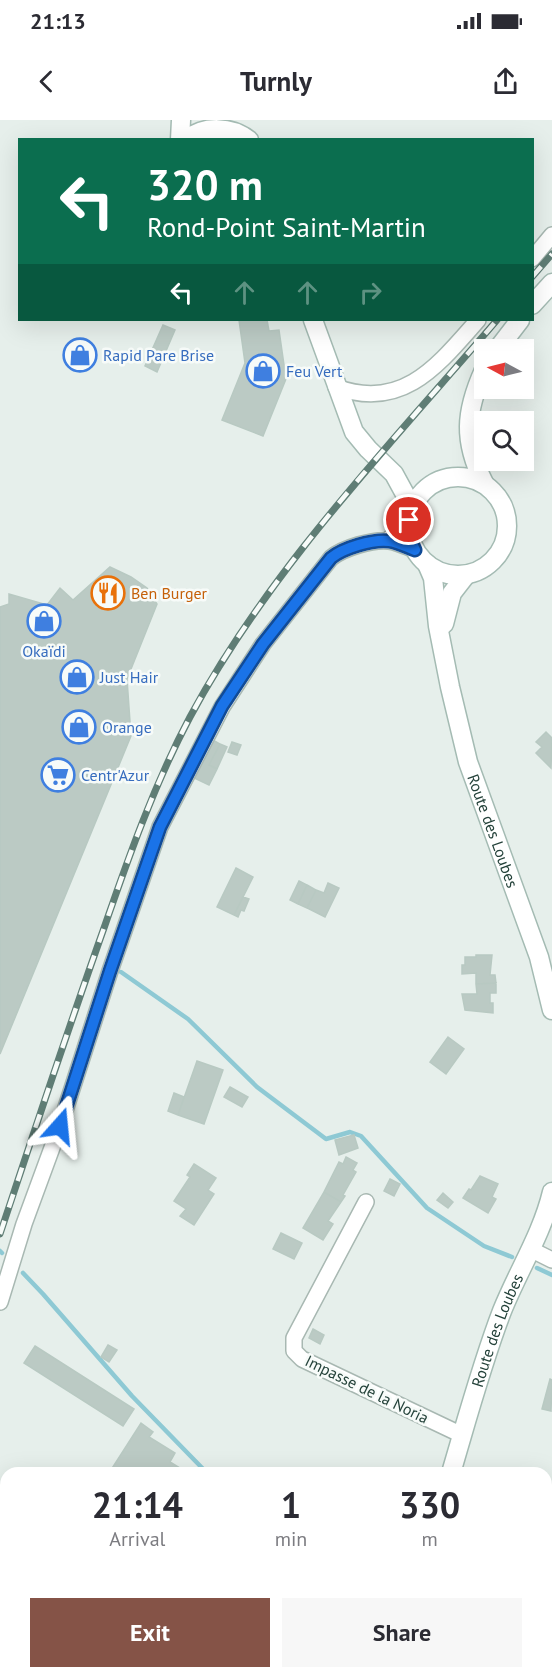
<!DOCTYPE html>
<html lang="en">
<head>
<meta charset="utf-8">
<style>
  body { margin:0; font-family:"PT Sans",sans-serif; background:#f7f7f7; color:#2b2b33; height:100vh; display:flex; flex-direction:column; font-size:22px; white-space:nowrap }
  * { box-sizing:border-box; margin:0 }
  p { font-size:20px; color:#7c7c81 }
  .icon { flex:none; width:33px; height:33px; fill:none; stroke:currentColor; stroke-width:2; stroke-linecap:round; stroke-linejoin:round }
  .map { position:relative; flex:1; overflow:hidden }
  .drawer { position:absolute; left:0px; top:1347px; width:552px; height:212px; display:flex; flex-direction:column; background:#fff; border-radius:18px 18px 0 0; box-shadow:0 6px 24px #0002 }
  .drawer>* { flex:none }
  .guide { position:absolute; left:18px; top:18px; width:516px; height:183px; border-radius:0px; box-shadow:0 6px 24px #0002; background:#0b6e4f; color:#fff; overflow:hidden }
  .needle { width:39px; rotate:277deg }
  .buttons { position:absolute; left:474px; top:219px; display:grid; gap:12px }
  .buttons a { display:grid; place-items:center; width:60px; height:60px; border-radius:0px; background:#fff; box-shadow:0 6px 24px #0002; font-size:30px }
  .pin { position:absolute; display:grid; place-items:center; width:51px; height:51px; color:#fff; margin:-26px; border:3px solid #fff; border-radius:50%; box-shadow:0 2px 6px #0007 }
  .me { position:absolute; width:66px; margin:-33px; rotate:18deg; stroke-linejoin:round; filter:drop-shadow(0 0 4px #0008) }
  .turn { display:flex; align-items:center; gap:21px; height:126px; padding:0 30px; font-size:27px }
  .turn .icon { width:78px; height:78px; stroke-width:2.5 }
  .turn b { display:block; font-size:42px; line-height:51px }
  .lanes { display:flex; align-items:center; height:57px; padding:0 30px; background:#0003; justify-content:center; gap:30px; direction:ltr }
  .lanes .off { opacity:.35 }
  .eta { display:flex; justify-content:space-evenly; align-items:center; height:102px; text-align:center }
  .eta b { font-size:36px; font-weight:700; line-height:42px }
  .cta { display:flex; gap:12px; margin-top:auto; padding:12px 30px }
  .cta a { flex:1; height:69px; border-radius:0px; background:#855347; color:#fff; font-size:24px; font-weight:700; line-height:69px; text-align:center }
  .cta a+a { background:#f7f7f7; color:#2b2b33 }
  .status { display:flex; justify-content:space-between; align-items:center; height:42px; padding:0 30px; background:#fff; direction:ltr }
  .status svg { height:16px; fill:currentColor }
  header { display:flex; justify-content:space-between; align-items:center; height:78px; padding:0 30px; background:#fff; font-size:27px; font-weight:700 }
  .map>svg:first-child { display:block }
</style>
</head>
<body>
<div class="status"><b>21:13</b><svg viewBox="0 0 49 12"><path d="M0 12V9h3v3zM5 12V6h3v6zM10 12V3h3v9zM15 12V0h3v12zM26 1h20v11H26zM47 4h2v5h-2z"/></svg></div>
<header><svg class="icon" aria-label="back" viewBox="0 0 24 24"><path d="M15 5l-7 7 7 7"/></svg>Turnly<svg class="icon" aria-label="share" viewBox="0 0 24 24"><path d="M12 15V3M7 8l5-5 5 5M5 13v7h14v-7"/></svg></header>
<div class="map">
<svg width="552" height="1558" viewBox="0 0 552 1558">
  <rect width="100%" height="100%" fill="#e6efeb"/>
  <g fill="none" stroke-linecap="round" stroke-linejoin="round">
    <path stroke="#8ec9d4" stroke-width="4.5" d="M121 852 188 899 257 967 326 1019 350 1012 361 1016 427 1088 484 1126 512 1137
      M0 1131 2 1133
      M537 1148 552 1155
      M23 1153 43 1174 132 1276 207 1353"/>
  </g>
  <path fill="#bbcac4" stroke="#b8c9c2" stroke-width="1.5" d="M239 200H267L269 211 279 210 286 259 263 316 222 300 245 243Z
    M163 205 175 210 157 252 145 246Z
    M110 447 131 457 147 468 157 484 127 559 131 616 0 934V487L9 484V474L47 485 60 468 73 480Z
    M546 612 552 618 551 648 536 633 542 627 536 622Z
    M211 619 220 624 209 645 217 649 209 665 192 657Z
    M232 622 241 625 237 635 228 632Z
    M220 624 227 627 217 649 209 645Z
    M236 748 253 757 234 795 217 787Z
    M299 761 307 765 298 784 290 780Z
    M328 763 339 768 325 797 307 788 316 770 324 773Z
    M307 765 316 770 307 788 298 784Z
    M243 777 249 779 244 791 241 790 238 797 234 795Z
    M476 835H492L490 855H495L496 863 476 864V853L462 854V845H465V837H476Z
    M496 863V873H490V883H493V893L465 890 462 874H477L476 864Z
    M448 917 464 929 446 954 430 942Z
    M197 941 223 950 204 1004 178 995Z
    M230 967 248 977 242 987 224 977Z
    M174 973 184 977 178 995 168 991Z
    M354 1015 358 1028 339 1035 335 1020Z
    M346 1037 357 1043 353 1050 356 1052 343 1075 345 1076 341 1082 324 1072 339 1042 343 1044Z
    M194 1044 216 1058 208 1070 214 1074 194 1105 180 1096 186 1089 174 1081 190 1057 187 1055Z
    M480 1056 498 1064 492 1077 496 1079 488 1093 463 1078 469 1069 471 1070Z
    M390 1059 400 1064 394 1076 384 1071Z
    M324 1072 341 1082 328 1101 333 1104 323 1120 303 1108Z
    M443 1073 453 1082 448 1088 437 1080Z
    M281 1113 302 1123 294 1139 273 1129Z
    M313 1209 324 1215 320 1224 309 1218Z
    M108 1225 117 1230 109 1242 101 1237Z
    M35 1226 134 1289 123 1306 24 1243Z
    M550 1259 552 1260 551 1291 542 1289Z
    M141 1303 153 1312 149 1317 175 1333 170 1342 188 1353H109Z
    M6 1433V1465L0 1473V1441Z
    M6 1472V1504L0 1512V1480Z
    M159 1552H184L181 1558H156Z"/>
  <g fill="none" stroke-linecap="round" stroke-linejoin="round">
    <g stroke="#a8b8b2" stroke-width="18">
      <path id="street" d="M532 139 552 115
        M336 267C403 292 439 244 478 200
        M388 420 409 400
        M366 1082 294 1218V1231L302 1239 462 1315
        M530 1129 552 1140
        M0 1182 24 1104 60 1006 110 851 160 707 222 587 263 524 331 438C343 428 373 419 389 421 397 422 407 427 415 430"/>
    </g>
    <g stroke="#a4bbb3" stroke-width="21">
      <g id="secondary">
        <path d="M180 20 181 0"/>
        <path d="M186 20C204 5 231 6 249 20"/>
        <path d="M532 185 552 163"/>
        <path d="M313 200 354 312 368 329 394 354 406 376 411 392"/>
        <path d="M497 230 520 200"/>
        <circle cx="458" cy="406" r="49"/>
        <path d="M484 363C463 321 465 292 484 250"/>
        <path id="s1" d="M427 444 433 458 438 506 450 567 468 642 539 837 552 890"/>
        <path d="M444 504 452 473 466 455"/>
        <path id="s2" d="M451 1353C467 1299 482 1243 502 1191 518 1151 542 1114 552 1072"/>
        <path d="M408 1558 409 1552"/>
      </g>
    </g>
    <use href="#street" stroke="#fff" stroke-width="15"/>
    <use href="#secondary" stroke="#fff" stroke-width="18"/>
    <g stroke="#5f7d75" stroke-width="7">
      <path id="rail" d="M532 157 552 134
        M0 1114C34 1012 68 909 104 808 129 736 154 665 190 597 269 450 389 326 497 200"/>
    </g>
    <use href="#rail" stroke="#f7fbf9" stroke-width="4.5" stroke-dasharray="14" stroke-linecap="butt"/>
  </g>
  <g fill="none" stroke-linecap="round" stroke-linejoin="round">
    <g stroke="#114b97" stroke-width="15">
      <path id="route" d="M60 1006 110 851 160 707 222 586 263 524 331 438C343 428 373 419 389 421 397 422 407 427 415 430L411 421 409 400"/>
    </g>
    <use href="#route" stroke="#1a73e8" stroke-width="10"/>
  </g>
  <defs>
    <g id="shop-ring" transform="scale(1.725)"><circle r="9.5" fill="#f7fbf9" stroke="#3f7fe0" stroke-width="1.5"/><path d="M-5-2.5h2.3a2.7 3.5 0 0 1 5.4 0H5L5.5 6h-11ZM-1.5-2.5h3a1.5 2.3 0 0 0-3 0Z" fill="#3f7fe0"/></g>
    <g id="restaurant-ring" transform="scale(1.725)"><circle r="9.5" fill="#f7fbf9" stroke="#e8710a" stroke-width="1.5"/><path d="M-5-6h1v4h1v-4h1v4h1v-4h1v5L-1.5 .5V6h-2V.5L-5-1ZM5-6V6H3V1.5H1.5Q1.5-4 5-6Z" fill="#e8710a"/></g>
    <g id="supermarket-ring" transform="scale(1.725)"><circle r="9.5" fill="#f7fbf9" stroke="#3f7fe0" stroke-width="1.5"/><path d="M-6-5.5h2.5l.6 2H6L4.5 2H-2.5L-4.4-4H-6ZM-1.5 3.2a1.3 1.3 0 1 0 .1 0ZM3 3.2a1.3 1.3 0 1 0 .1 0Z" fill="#3f7fe0"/></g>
  </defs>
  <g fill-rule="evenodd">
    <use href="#shop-ring" x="80" y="235"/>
    <use href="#shop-ring" x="263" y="251"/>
    <use href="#restaurant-ring" x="108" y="473"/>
    <use href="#shop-ring" x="44" y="501"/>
    <use href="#shop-ring" x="77" y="557"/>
    <use href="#shop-ring" x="79" y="607"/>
    <use href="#supermarket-ring" x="58" y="655"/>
  </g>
  <g text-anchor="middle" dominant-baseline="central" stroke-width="5" stroke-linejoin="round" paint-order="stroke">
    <g font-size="16" fill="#366cbe" stroke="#f7fbf9" text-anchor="start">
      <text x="103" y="235">Rapid Pare Brise</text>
      <text x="286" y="251">Feu Vert</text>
      <text x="44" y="531" text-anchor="middle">Okaïdi</text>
      <text x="100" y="557">Just Hair</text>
      <text x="102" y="607">Orange</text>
      <text x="81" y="655">Centr'Azur</text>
    </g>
    <g font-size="16" fill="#c56008" stroke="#f7fbf9" text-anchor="start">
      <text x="131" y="473">Ben Burger</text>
    </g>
    <g font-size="16" fill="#24423a" stroke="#f7fbf9">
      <text stroke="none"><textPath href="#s1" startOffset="276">Route des Loubes</textPath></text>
      <text stroke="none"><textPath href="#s2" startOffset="150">Route des Loubes</textPath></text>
      <text transform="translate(367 1269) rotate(26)">Impasse de la Noria</text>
    </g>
  </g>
</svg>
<div class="buttons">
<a><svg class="needle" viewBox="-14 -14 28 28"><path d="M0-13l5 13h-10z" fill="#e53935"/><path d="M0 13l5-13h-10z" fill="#7c7c81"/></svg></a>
<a><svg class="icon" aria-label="search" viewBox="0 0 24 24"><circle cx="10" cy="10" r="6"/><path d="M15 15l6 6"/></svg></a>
</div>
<div class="pin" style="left:409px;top:400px;background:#d93025"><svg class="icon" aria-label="arrive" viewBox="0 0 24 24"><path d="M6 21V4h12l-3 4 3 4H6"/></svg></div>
<svg class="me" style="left:60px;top:1006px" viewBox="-20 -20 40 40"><path d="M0-17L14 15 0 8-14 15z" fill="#1a73e8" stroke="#fff" stroke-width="4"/></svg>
<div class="guide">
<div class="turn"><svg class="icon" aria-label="left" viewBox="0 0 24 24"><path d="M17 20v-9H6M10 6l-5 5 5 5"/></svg><div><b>320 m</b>Rond-Point Saint-Martin</div></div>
<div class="lanes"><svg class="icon" aria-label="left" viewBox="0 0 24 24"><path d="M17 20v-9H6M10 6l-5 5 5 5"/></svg><svg class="icon off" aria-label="ahead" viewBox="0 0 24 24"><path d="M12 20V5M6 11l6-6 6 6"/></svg><svg class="icon off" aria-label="ahead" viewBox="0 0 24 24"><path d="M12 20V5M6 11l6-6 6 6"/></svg><svg class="icon off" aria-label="right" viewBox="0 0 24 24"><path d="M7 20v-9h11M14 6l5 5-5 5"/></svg></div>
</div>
<section class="drawer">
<div class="eta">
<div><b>21:14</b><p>Arrival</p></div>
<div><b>1</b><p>min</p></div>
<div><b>330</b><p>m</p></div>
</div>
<div class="cta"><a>Exit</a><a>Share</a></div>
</section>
</div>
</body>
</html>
